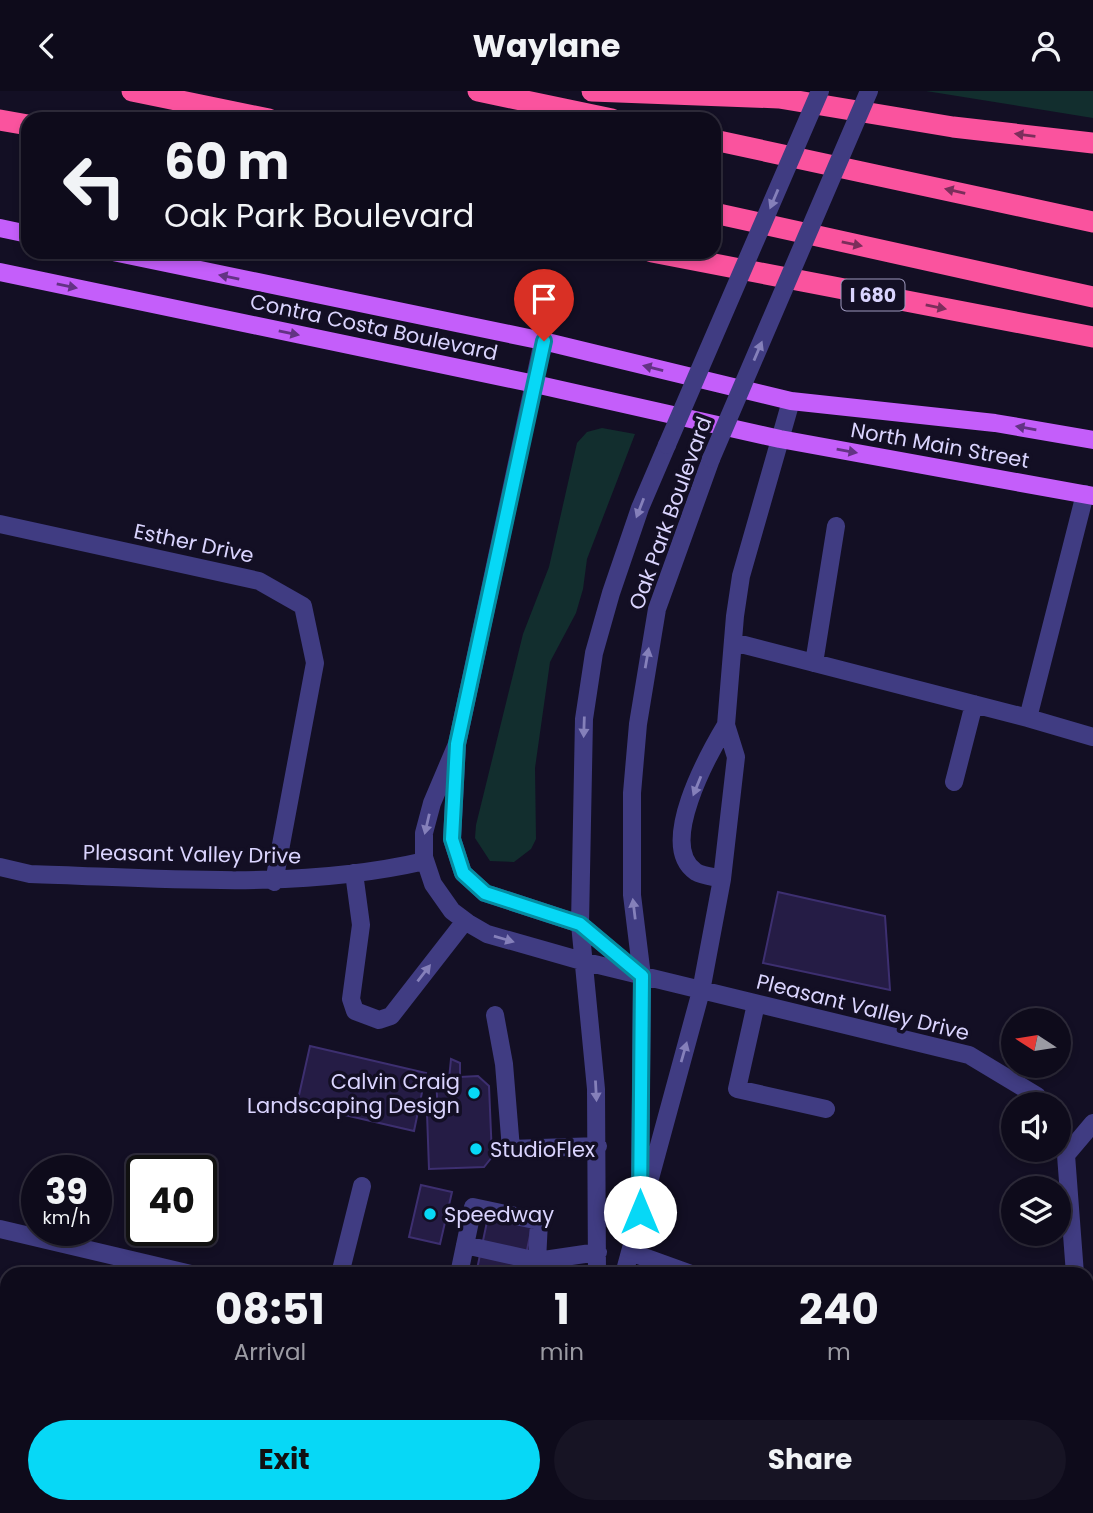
<!DOCTYPE html>
<html lang="en">
<head>
<meta charset="utf-8">
<style>
  body { margin:0; font-family:Poppins,sans-serif; background:#171424; color:#f1f3f6; height:100vh; display:flex; flex-direction:column; font-size:26px; white-space:nowrap }
  * { box-sizing:border-box; margin:0 }
  p { font-size:23px; color:#9b9ba3 }
  .icon { flex:none; width:38px; height:38px; fill:none; stroke:currentColor; stroke-width:2; stroke-linecap:round; stroke-linejoin:round }
  .map { position:relative; flex:1; overflow:hidden }
  .sheet { position:absolute; left:0px; top:1176px; width:1094px; height:247px; display:flex; flex-direction:column; background:#0e0b1b; border-radius:21px 21px 0 0; box-shadow:0 4px 10px #0003,0 0 0 2px #2e2b3a }
  .sheet>* { flex:none }
  .guide { position:absolute; left:21px; top:21px; width:700px; height:147px; border-radius:21px; box-shadow:0 4px 10px #0003,0 0 0 2px #2e2b3a; background:#0e0b1b; color:#f1f3f6; overflow:hidden }
  .needle { width:46px; rotate:282deg }
  .controls { position:absolute; left:1001px; top:917px; display:grid; gap:14px }
  .controls a { display:grid; place-items:center; width:70px; height:70px; border-radius:50%; background:#0e0b1b; box-shadow:0 4px 10px #0003,0 0 0 2px #2e2b3a; font-size:35px }
  .speed { position:absolute; left:21px; top:1064px; display:flex; gap:14px; font-size:35px; font-weight:700; text-align:center }
  .speed>* { display:grid; place-content:center; width:91px; height:91px; border-radius:50%; background:#0e0b1b; box-shadow:0 4px 10px #0003,0 0 0 2px #2e2b3a; line-height:1 }
  .speed small { font-size:18px; font-weight:400 }
  .speed .limit { border:4px solid #111; border-radius:10px; background:#fff; color:#111 }
  .pin { position:absolute; display:grid; place-items:center; width:60px; height:60px; color:#fff; margin:-72px -30px; border-radius:50% 50% 50% 0; rotate:-45deg; box-shadow:0 0 7px #0007 }
  .pin .icon { rotate:45deg }
  .me { position:absolute; width:77px; margin:-38px; rotate:0deg; stroke-linejoin:round; filter:drop-shadow(0 0 5px #0008) }
  .turn { display:flex; align-items:center; gap:24px; height:147px; padding:0 28px; font-size:32px }
  .turn .icon { width:91px; height:91px; stroke-width:2.5 }
  .turn b { display:block; font-size:49px; line-height:60px }
  .eta { display:flex; justify-content:space-evenly; align-items:center; height:119px; text-align:center }
  .eta b { font-size:42px; font-weight:700; line-height:49px }
  .action { display:flex; gap:14px; margin-top:auto; padding:14px 28px }
  .action a { flex:1; height:80px; border-radius:42px; background:#07d8f6; color:#111; font-size:28px; font-weight:700; line-height:80px; text-align:center }
  .action a+a { background:#171424; color:#f1f3f6 }
  header { display:flex; justify-content:space-between; align-items:center; height:91px; padding:0 28px; background:#0e0b1b; font-size:32px; font-weight:700 }
  .map>svg:first-child { display:block }
</style>
</head>
<body>
<header><svg class="icon" aria-label="back" viewBox="0 0 24 24"><path d="M15 5l-7 7 7 7"/></svg>Waylane<svg class="icon" aria-label="person" viewBox="0 0 24 24"><circle cx="12" cy="8" r="4"/><path d="M4 21q1-7 8-7t8 7"/></svg></header>
<div class="map">
<svg width="1093" height="1422" viewBox="0 0 1093 1422">
  <rect width="100%" height="100%" fill="#130f24"/>
  <path fill="#122e2e" d="M926 0H1093V27Z
    M602 337 635 343 587 468 583 498 576 522 550 571 535 677 536 748 531 758 514 771 490 770 475 747 476 734 523 543 549 476 577 352 587 341Z"/>
  <path fill="#251c45" stroke="#3d2f70" stroke-width="2" d="M778 801 885 825 890 899 763 872Z
    M310 955 426 982 414 1040 297 1013Z
    M451 968 460 972V986L478 985 489 995 492 1066 484 1076 429 1078 427 1022 438 1021 436 989 449 988Z
    M421 1094 452 1101 440 1153 409 1146Z
    M488 1126 532 1135 522 1183H476Z"/>
  <g fill="none" stroke-linecap="round" stroke-linejoin="round">
    <path stroke="#403c82" stroke-width="18" d="M543 250 457 653 452 748 463 782 485 802 580 833 638 882
      M1085 403 1028 627 1093 646
      M0 433 259 490 303 515 315 572 274 791
      M733 551 1028 627
      M814 572 836 435
      M457 653 432 712 424 742V766L433 793 452 820 468 832 487 843 582 870 969 964 1037 1005 1041 1013
      M954 691 974 613
      M0 776 30 783C162 787 295 800 425 770
      M354 782 361 834 351 908 355 920 379 929 391 925 465 830
      M722 788C715 786 703 785 696 781 657 755 708 664 726 634
      M756 913 737 998 826 1018
      M495 924 504 973 511 1058 598 1055
      M1059 1049 1066 1064 1075 1183
      M1066 1064 1093 1032
      M640 1094 642 885 632 804V702L638 633 657 518 711 368
      M0 1138 191 1183
      M630 1161 691 1183
      M340 1183 362 1095
      M459 1183 473 1116 539 1130 537 1170 465 1154
      M534 1183 537 1170 598 1161
      M597 1183 596 998 580 833 584 628 594 562 611 502 640 417 667 354
      M624 1183 701 900 722 788 736 666 726 634 735 525 741 485 791 310
      M596 1416 623 1422
      M297 1422H309
      M578 1422V1416
      M1045 1422 1046 1416"/>
    <path stroke="#c45efa" stroke-width="18" d="M0 137 28 143
      M113 161 543 250 791 310 995 332 1093 349
      M0 181 535 293 780 348 1093 405"/>
    <path stroke="#fa539e" stroke-width="21" d="M132 0 269 28
      M478 0 612 28
      M592 0 779 7 953 36 1093 52
      M0 29 28 34
      M714 49 1093 131
      M714 122 1093 206
      M652 161 1093 246"/>
    <path stroke="#403c82" stroke-width="18" d="M667 354 820 0
      M711 368 869 0"/>
  </g>
  <defs><path id="oneway-solid" d="M-6-.8H1V-3.2L6.5 0L1 3.2V.8H-6Z" transform="scale(1.75)"/></defs>
  <g fill="#7b2e5b">
    <use href="#oneway-solid" transform="translate(1025 44) rotate(-173)"/>
    <use href="#oneway-solid" transform="translate(955 100) rotate(-167)"/>
    <use href="#oneway-solid" transform="translate(852 153) rotate(12)"/>
    <use href="#oneway-solid" transform="translate(936 216) rotate(11)"/>
  </g>
  <g fill="#8580ba">
    <use href="#oneway-solid" transform="translate(774 108) rotate(113)"/>
    <use href="#oneway-solid" transform="translate(758 260) rotate(-67)"/>
    <use href="#oneway-solid" transform="translate(640 417) rotate(111)"/>
    <use href="#oneway-solid" transform="translate(647 567) rotate(-80)"/>
    <use href="#oneway-solid" transform="translate(584 636) rotate(92)"/>
    <use href="#oneway-solid" transform="translate(697 695) rotate(112)"/>
    <use href="#oneway-solid" transform="translate(427 733) rotate(103)"/>
    <use href="#oneway-solid" transform="translate(634 818) rotate(-97)"/>
    <use href="#oneway-solid" transform="translate(504 848) rotate(16)"/>
    <use href="#oneway-solid" transform="translate(424 882) rotate(-52)"/>
    <use href="#oneway-solid" transform="translate(684 961) rotate(-74)"/>
    <use href="#oneway-solid" transform="translate(596 1000) rotate(87)"/>
  </g>
  <g fill="#633384">
    <use href="#oneway-solid" transform="translate(229 186) rotate(-168)"/>
    <use href="#oneway-solid" transform="translate(67 195) rotate(12)"/>
    <use href="#oneway-solid" transform="translate(289 242) rotate(12)"/>
    <use href="#oneway-solid" transform="translate(653 277) rotate(-166)"/>
    <use href="#oneway-solid" transform="translate(1026 337) rotate(-170)"/>
    <use href="#oneway-solid" transform="translate(847 360) rotate(10)"/>
  </g>
  <g fill="none" stroke-linecap="round" stroke-linejoin="round">
    <g stroke="#058ca0" stroke-width="18">
      <path id="route" d="M544 250 457 653 452 748 463 782 485 802 580 833 642 885 640 1121"/>
    </g>
    <use href="#route" stroke="#07d8f6" stroke-width="12"/>
  </g>
  <g fill="#07d8f6" stroke="#130f24" stroke-width="2.5">
    <circle cx="474" cy="1002" r="7"/>
    <circle cx="476" cy="1058" r="7"/>
    <circle cx="430" cy="1123" r="7"/>
  </g>
  <g text-anchor="middle" dominant-baseline="central" stroke-width="7" stroke-linejoin="round" paint-order="stroke">
    <rect fill="#130f24" stroke="#9e99bd" stroke-width="2" x="841.5" y="188.5" width="63" height="31" rx="5"/>
    <g font-size="19" font-weight="bold" fill="#dad4fe">
      <text x="873" y="204">I 680</text>
    </g>
    <g font-size="21" fill="#dad4fe" stroke="#130f24">
      <text transform="translate(374 236) rotate(12)">Contra Costa Boulevard</text>
      <text transform="translate(940 354) rotate(10)">North Main Street</text>
      <text transform="translate(670 422) rotate(-70)">Oak Park Boulevard</text>
      <text transform="translate(194 452) rotate(12)">Esther Drive</text>
      <text transform="translate(192 763) rotate(1)">Pleasant Valley Drive</text>
      <text transform="translate(863 916) rotate(14)">Pleasant Valley Drive</text>
    </g>
    <g font-size="21" fill="#dad4fe" stroke="#130f24" text-anchor="start">
      <text x="460" y="990" text-anchor="end">Calvin Craig<tspan x="460" dy="24">Landscaping Design</tspan></text>
      <text x="490" y="1058">StudioFlex</text>
      <text x="444" y="1123">Speedway</text>
    </g>
  </g>
</svg>
<div class="controls">
<a><svg class="needle" viewBox="-14 -14 28 28"><path d="M0-13l5 13h-10z" fill="#e53935"/><path d="M0 13l5-13h-10z" fill="#9b9ba3"/></svg></a>
<a><svg class="icon" aria-label="sound" viewBox="0 0 24 24"><path d="M4 9h4l5-4v14l-5-4H4zM17 9q2 3 0 6"/></svg></a>
<a><svg class="icon" aria-label="layers" viewBox="0 0 24 24"><path d="M12 4l9 5-9 5-9-5zM3 14l9 5 9-5"/></svg></a>
</div>
<div class="speed"><div>39<small>km/h</small></div><div class="limit">40</div></div>
<div class="pin" style="left:544px;top:250px;background:#d93025"><svg class="icon" aria-label="arrive" viewBox="0 0 24 24"><path d="M6 21V4h12l-3 4 3 4H6"/></svg></div>
<svg class="me" style="left:640px;top:1121px" viewBox="-20 -20 40 40"><circle r="19" fill="#fff"/><path d="M0-13L10 11 0 6-10 11z" fill="#07d8f6"/></svg>
<div class="guide">
<div class="turn"><svg class="icon" aria-label="left" viewBox="0 0 24 24"><path d="M17 20v-9H6M10 6l-5 5 5 5"/></svg><div><b>60 m</b>Oak Park Boulevard</div></div>
</div>
<section class="sheet">
<div class="eta">
<div><b>08:51</b><p>Arrival</p></div>
<div><b>1</b><p>min</p></div>
<div><b>240</b><p>m</p></div>
</div>
<div class="action"><a>Exit</a><a>Share</a></div>
</section>
</div>
</body>
</html>
